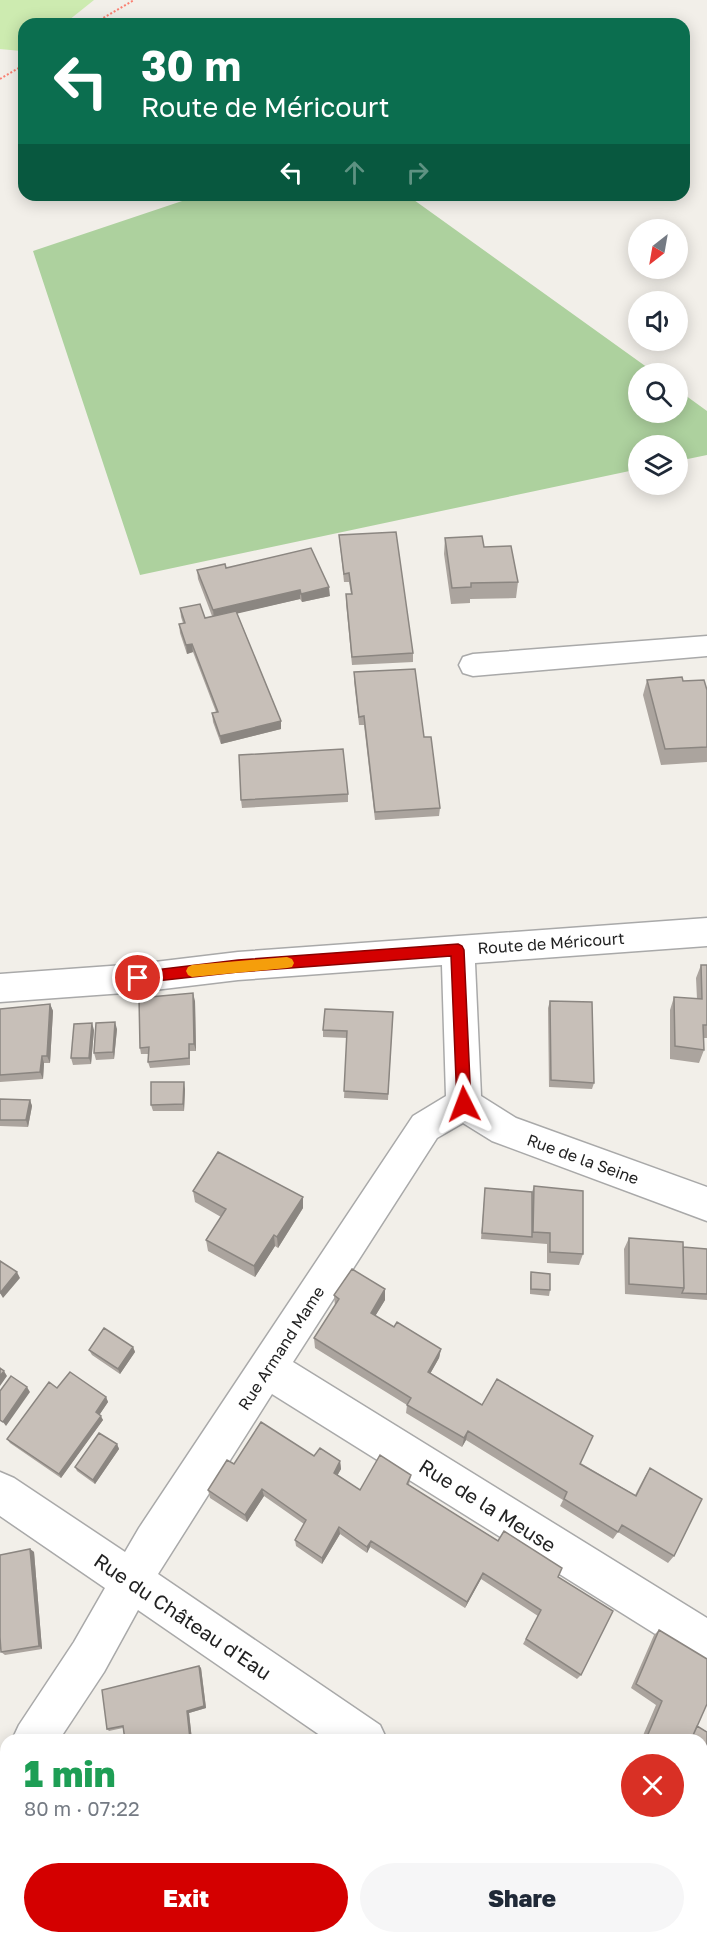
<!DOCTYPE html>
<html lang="en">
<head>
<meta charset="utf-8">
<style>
  body { margin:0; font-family:"Golos Text",sans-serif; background:#f6f6f7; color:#1f2937; height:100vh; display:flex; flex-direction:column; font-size:22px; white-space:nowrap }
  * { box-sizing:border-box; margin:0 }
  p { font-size:20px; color:#747a83 }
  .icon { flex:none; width:33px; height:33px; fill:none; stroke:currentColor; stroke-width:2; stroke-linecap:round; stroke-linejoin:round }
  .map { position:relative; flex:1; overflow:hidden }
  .side { position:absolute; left:0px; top:1734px; width:708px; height:210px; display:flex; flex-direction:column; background:#fff; border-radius:18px 18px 0 0; box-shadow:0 3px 15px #0003 }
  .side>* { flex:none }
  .guide { position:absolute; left:18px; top:18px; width:672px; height:183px; border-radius:18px; box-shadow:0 3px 15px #0003; background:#0b6e4f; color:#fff; overflow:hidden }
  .needle { width:39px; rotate:211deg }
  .tools { position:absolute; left:628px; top:219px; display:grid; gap:12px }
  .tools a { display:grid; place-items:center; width:60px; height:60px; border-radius:50%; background:#fff; box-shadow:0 3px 15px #0003; font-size:30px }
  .pin { position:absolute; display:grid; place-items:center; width:51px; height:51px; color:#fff; margin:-26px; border:3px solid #fff; border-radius:50%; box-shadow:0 2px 6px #0007 }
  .me { position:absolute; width:66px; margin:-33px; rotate:357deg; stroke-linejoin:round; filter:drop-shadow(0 0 4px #0008) }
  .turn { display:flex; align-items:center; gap:21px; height:126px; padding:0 24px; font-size:27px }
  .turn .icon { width:78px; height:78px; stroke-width:2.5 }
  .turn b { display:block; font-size:42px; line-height:51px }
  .lanes { display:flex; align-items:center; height:57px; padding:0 24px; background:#0003; justify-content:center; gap:30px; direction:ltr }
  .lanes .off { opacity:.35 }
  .round { display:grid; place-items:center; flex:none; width:63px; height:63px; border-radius:32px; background:#f6f6f7 }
  .summary { display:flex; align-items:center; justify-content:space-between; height:102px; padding:0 24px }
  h1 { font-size:36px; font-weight:800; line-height:45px; color:#1e9e55 }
  .primary-button { display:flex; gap:12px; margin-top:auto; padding:12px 24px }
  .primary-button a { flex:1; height:69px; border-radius:36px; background:#d40000; color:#fff; font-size:24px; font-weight:800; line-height:69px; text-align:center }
  .primary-button a+a { background:#f6f6f7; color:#1f2937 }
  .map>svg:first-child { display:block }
</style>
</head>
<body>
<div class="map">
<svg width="707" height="1944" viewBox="0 0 707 1944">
  <rect width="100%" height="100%" fill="#f2efe9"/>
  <path fill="#cdebb0" d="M0 0H94L64 24H24V49L21 51 0 49Z"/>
  <path fill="#add19e" d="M200 195H407L655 373 639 374V412H678V390L707 411V455L678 461V446H639V469L140 575 33 251Z"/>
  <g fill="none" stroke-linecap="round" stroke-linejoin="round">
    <g stroke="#a9a9a9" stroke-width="3">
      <path id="minor" d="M707 636V656L473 676 463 673 459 665 463 657 473 654Z
        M707 918V946L475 963 481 1096 516 1118 707 1187V1221L492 1141 463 1123 437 1138 293 1362 707 1618V1663L692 1657 272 1394 158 1574 380 1725 387 1740H327L138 1610 104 1672 59 1740H12L19 1725 74 1642 105 1588 0 1516V1472L14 1478 125 1552 139 1528 413 1116 446 1096 442 965 238 980 138 992 0 1002V974L138 964 238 952Z
        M6 1760V1811L0 1813V1762Z
        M634 1938H686L688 1944H636Z"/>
    </g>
    <path stroke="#fa8072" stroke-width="2" stroke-dasharray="2 2" stroke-linecap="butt" d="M93 24 134 0
      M0 79 24 65"/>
    <use href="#minor" fill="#fff" fill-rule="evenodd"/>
  </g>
  <path fill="#aba49e" d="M339 535 413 653V662L352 665 346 603V594H351L349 582H344Z
    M445 538 484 547 518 582 516 598 470 599V603L451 604 444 554Z
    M226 568 330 596 302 602 300 599 237 613 281 721V729L221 744 213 722 212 713 216 712 193 652 187 654 180 633 179 624 183 623 181 617 180 608 205 618 212 616 198 579 197 570Z
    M354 672 424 737 440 808 439 816 375 820 364 725H359L354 681Z
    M647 680 683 681 707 690V762L661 765 643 695Z
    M348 794V802L242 808 241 800Z
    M701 965H707V1038H704V1050L699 1063 670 1059V1010L674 997 697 999 696 978Z
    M195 1001 196 1051H190V1065L150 1068 148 1062 149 1054H141L140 1048Z
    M550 1001 594 1083 592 1089 549 1087 548 1008Z
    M50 1004 53 1011 50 1063H44L43 1079 0 1082V1009Z
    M393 1012 388 1100 344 1098 347 1038 323 1037V1030Z
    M117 1029 114 1059 96 1060 94 1053Z
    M94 1030 91 1064 73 1065 71 1058Z
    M185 1089 184 1111H153L151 1105Z
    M0 1099 30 1100 32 1106 28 1127 0 1126Z
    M534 1186 583 1254 579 1265 547 1263V1244L481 1239 485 1188 532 1192Z
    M193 1191 303 1208 278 1248 275 1246 255 1277 208 1251 206 1240 221 1217 195 1202Z
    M629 1238 683 1247 707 1249V1300L625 1294 624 1249Z
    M531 1272 550 1290 549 1296 530 1294V1278Z
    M334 1295 385 1300 375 1316 394 1327 441 1349 439 1358 430 1374 635 1495 645 1476 650 1468 674 1556 668 1563 618 1532 613 1539 560 1506 563 1500 466 1440 462 1447 406 1413 407 1405 315 1348 314 1338 335 1306Z
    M133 1347 135 1352 120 1374 92 1355 89 1350Z
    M57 1388 106 1397 108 1402 99 1415 103 1420 61 1478 10 1443 7 1439Z
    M117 1444 119 1449 95 1484 77 1471 75 1467Z
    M314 1456 340 1461 341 1469 337 1476 360 1490 411 1475 409 1485 498 1541 558 1577 581 1675 577 1679 523 1644 538 1616 481 1579 465 1608 370 1547 367 1553 340 1534 322 1564 296 1546 295 1540 304 1524 264 1496 247 1522 210 1498 208 1490 234 1464Z
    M30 1549 34 1552 42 1649 5 1655 1 1652Z
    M659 1630 697 1726 702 1740H641L656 1705 631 1688 654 1635Z
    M199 1666 201 1668 206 1708 189 1713 192 1740H125L123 1728 109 1731 107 1729Z
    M533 1938H589L597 1944H531Z"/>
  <path fill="#8b8681" d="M329 587 330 596 302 602 301 594Z
    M300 590V599L214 619 213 610Z
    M192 644 193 652 187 654 186 645Z
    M281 721V729L221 744 220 736Z
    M193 993 195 1001 196 1051 194 1044Z
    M50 1004 53 1011 50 1063 47 1056Z
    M115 1022 117 1029 114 1059 113 1052Z
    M92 1023 94 1030 91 1064 89 1058Z
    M42 1056 44 1063 43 1079 40 1072Z
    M184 1082 185 1089 184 1111 183 1104Z
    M30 1100 32 1106 28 1127 26 1120Z
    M303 1197V1208L278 1248 277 1237Z
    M274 1235 275 1246 255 1277 254 1266Z
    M17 1272 20 1278 3 1298 0 1293Z
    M385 1289V1300L371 1323V1313Z
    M133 1347 135 1352 120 1374 118 1369Z
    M441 1349 439 1358 426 1381 428 1372Z
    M4 1371 7 1376 0 1386V1376Z
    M27 1387 30 1392 6 1426 3 1422Z
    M106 1397 108 1402 98 1417 96 1412Z
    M101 1416 103 1420 61 1478 59 1474Z
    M468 1431 466 1440 462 1447 464 1438Z
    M117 1444 119 1449 95 1484 93 1480Z
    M340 1461 341 1469 334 1481V1473Z
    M262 1489 264 1496 247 1522 245 1515Z
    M339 1527 340 1534 322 1564V1558Z
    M371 1541 370 1547 367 1553V1547Z
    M30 1549 34 1552 42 1649 39 1646Z
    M483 1573 481 1579 465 1608 467 1602Z
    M199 1666 201 1668 206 1708 189 1713 192 1740H186L187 1711Z
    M0 1899 6 1904V1907L0 1902Z
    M6 1912V1918L1 1927 6 1931V1934L0 1929V1922Z
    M11 1938H15L22 1944H18Z"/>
  <path fill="#c7bfb8" stroke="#8b8681" stroke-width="1.5" d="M396 532 413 653 352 657 346 594H352L349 573 344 574 339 535Z
    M482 536 484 547 511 546 518 582 471 583V587L452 588 445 538Z
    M311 548 329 587 301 594 300 590 213 610 197 570 225 564 226 568Z
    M200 604 205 618 236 611 281 721 220 736 212 713 218 712 192 644 186 645 179 624 185 623 180 608Z
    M415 669 424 737H431L440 808 375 812 364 716 359 717 354 672Z
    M682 677 683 681 704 680 707 690V747L665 749 647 680Z
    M343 749 348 794 241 800 239 755Z
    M701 965H707V1025H703L704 1050 675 1046 674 997 702 999Z
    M193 993 194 1044H189V1058L148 1062 149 1047 140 1048 139 998Z
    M550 1001 592 1002 594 1083 551 1080Z
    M50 1004 47 1056H42L40 1072 0 1075V1009Z
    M325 1009 393 1012 388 1094 344 1091 347 1031 323 1030Z
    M115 1022 113 1052 94 1053 96 1023Z
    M92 1023 89 1058H71L74 1024Z
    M151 1082H184L183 1104 151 1105Z
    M0 1099 30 1100 26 1120H0Z
    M218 1152 303 1197 277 1237 274 1235 254 1266 206 1240 226 1209 193 1191Z
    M534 1186 583 1191V1254L550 1252V1233L533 1232Z
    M485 1188 532 1192V1237L482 1233Z
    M629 1238 683 1242 684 1288 629 1284Z
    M683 1247 707 1249V1294L682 1293 684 1288Z
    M0 1261 17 1272 0 1293Z
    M352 1269 385 1289 371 1313 394 1327 397 1322 441 1349 428 1372 482 1405 497 1379 593 1436 580 1464 636 1496 650 1468 702 1499 674 1556 622 1525 618 1532 564 1499 567 1492 468 1431 464 1438 407 1405 411 1398 314 1338 339 1299 334 1295Z
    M531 1272 550 1274V1290L531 1289Z
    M104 1328 133 1347 118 1369 89 1350Z
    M0 1368 4 1371 0 1376Z
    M70 1372 106 1397 96 1412 101 1416 59 1474 7 1439 49 1382 57 1388Z
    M11 1376 27 1387 3 1422 0 1420V1391Z
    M261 1422 314 1456 320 1448 340 1461 334 1473 360 1490 380 1455 411 1475 407 1484 498 1541 504 1531 562 1568 558 1577 613 1611 581 1675 526 1639 541 1610 483 1573 467 1602 371 1541 367 1547 339 1527 322 1558 295 1540 306 1520 262 1489 245 1515 208 1490 227 1460 234 1464Z
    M99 1433 117 1444 93 1480 75 1467Z
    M30 1549 39 1646 1 1652 0 1637V1555Z
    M659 1630 707 1659V1704L691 1740H648L646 1739 662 1701 636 1684Z
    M199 1666 204 1706 187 1711 190 1739 186 1740H125L123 1726 107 1729 102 1690Z
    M697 1726 707 1732V1776L702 1773V1740H691Z
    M702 1773 707 1776V1804L702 1816Z
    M0 1902 6 1907V1912L0 1922Z
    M0 1929 6 1934V1938H11L18 1944H0Z
    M294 1938H313L321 1944H291Z
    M462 1938H490L487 1944H470Z
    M537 1938H589L597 1944H535Z"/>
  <path fill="#d40000" stroke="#8a0000" stroke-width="1.5" d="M458 944 462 946 464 950 471 1104 469 1109 464 1111 459 1109 457 1104 451 956 238 972 138 983 133 982 131 978 133 973 138 972 238 960Z"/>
  <path fill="#f59e0b" d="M287 957 292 959 294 963 292 967 287 968 192 977 188 975 186 971 188 967 192 965Z"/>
  <g text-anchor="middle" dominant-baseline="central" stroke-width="6" stroke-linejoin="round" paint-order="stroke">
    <g font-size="16" fill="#222" stroke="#fff">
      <text transform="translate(551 943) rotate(-4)">Route de Méricourt</text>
      <text transform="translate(583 1159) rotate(20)">Rue de la Seine</text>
      <text transform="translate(281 1348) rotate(-57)">Rue Armand Mame</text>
    </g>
    <g font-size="20" fill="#222" stroke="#fff">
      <text transform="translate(488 1505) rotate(32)">Rue de la Meuse</text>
      <text transform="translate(183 1616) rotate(34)">Rue du Château d'Eau</text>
    </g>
  </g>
</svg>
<div class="tools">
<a><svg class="needle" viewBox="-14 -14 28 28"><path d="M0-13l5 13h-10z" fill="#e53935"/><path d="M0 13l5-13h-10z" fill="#747a83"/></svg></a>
<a><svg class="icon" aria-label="sound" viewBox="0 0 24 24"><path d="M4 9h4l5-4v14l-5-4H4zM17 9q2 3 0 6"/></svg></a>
<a><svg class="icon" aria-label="search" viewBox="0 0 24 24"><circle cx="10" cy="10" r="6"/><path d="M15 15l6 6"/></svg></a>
<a><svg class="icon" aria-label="layers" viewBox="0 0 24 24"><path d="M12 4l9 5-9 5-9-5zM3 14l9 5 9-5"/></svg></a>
</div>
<div class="pin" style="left:138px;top:978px;background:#d93025"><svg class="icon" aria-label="arrive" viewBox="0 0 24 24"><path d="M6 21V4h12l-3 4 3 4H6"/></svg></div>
<svg class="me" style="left:464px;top:1104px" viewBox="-20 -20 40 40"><path d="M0-17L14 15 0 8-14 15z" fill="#d40000" stroke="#fff" stroke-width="4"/></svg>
<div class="guide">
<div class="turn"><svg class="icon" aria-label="left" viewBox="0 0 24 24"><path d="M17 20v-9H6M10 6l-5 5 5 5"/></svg><div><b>30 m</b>Route de Méricourt</div></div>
<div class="lanes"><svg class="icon" aria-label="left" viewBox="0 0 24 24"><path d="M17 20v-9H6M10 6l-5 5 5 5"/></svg><svg class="icon off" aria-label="ahead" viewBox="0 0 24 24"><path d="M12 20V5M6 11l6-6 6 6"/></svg><svg class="icon off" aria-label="right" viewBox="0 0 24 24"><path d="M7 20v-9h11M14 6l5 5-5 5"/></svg></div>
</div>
<section class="side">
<div class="summary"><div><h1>1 min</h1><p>80 m · 07:22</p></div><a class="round" style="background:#d93025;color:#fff"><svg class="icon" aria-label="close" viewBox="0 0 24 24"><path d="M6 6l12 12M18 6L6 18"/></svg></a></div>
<div class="primary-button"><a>Exit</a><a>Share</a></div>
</section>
</div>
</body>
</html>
